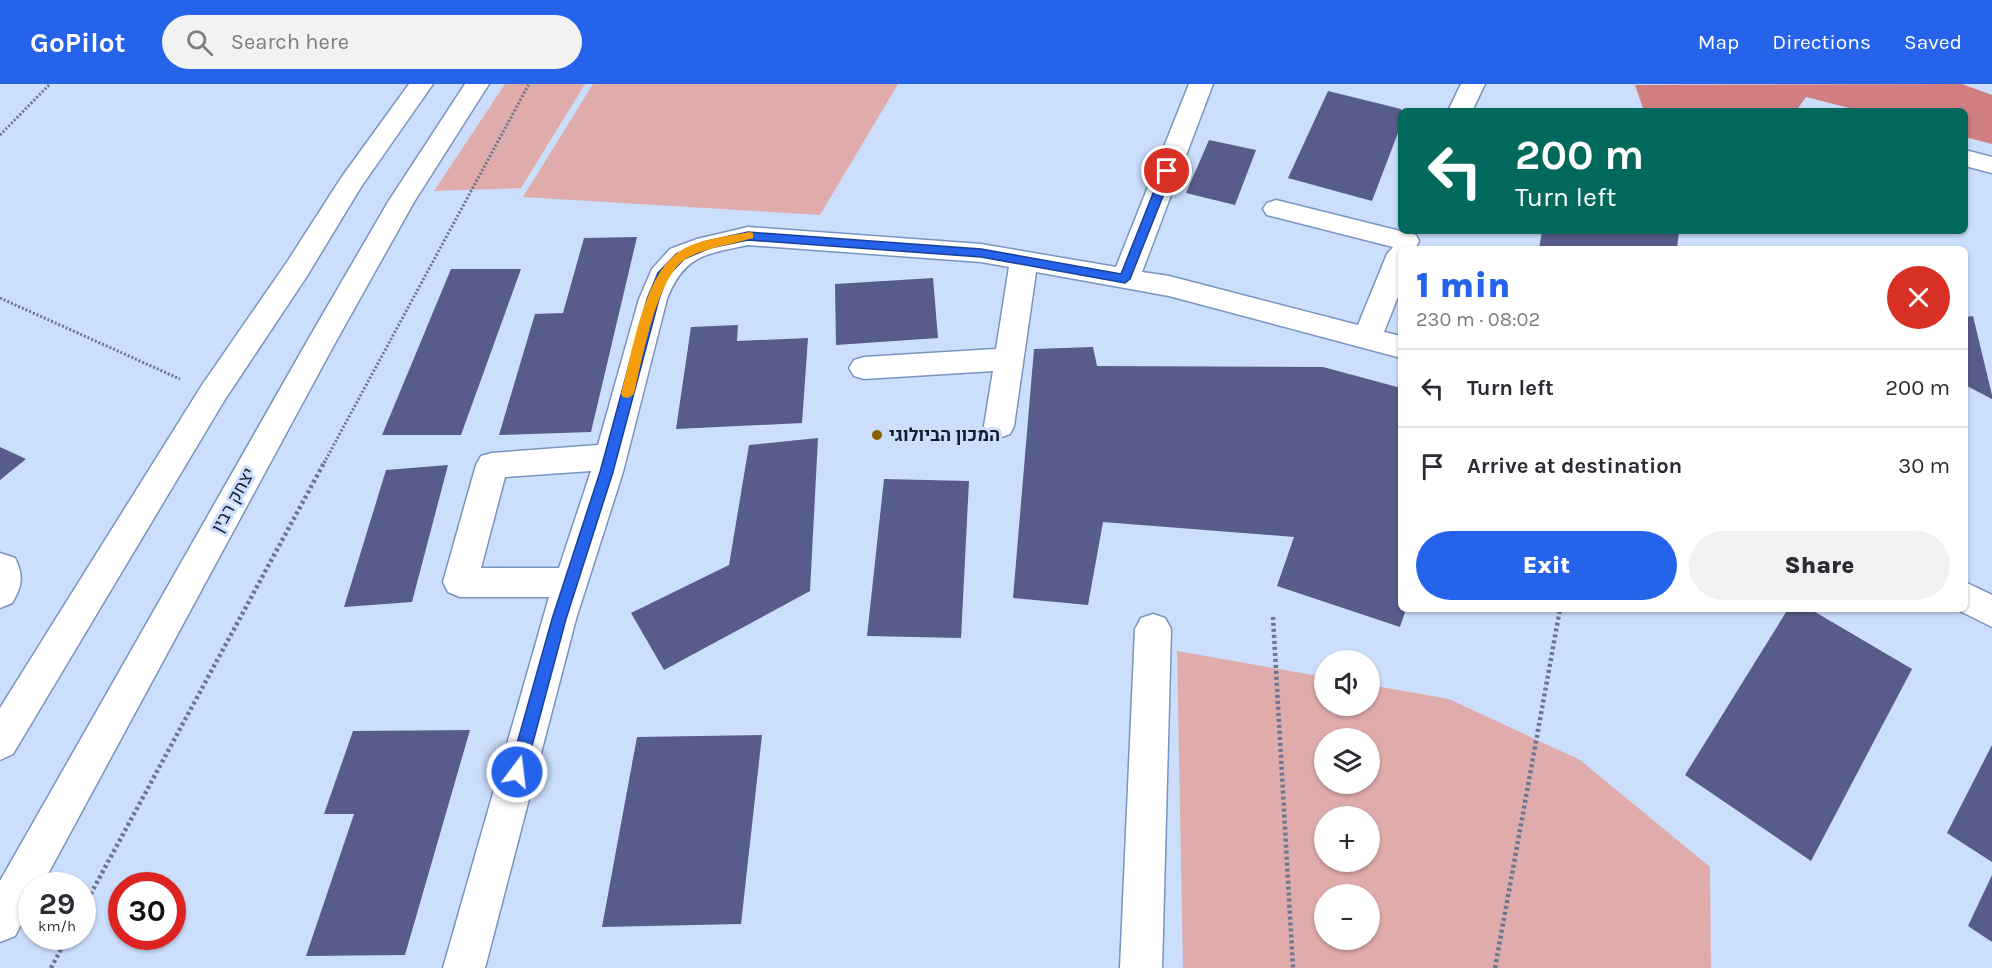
<!DOCTYPE html>
<html lang="en">
<head>
<meta charset="utf-8">
<style>
  body { margin:0; font-family:Karla,Heebo,sans-serif; background:#f2f2f3; color:#2b2b33; height:100vh; display:flex; flex-direction:column; font-size:22px; white-space:nowrap }
  * { box-sizing:border-box; margin:0 }
  p { font-size:20px; color:#7c7c81 }
  .icon { flex:none; width:33px; height:33px; fill:none; stroke:currentColor; stroke-width:2; stroke-linecap:round; stroke-linejoin:round }
  .map { position:relative; flex:1; overflow:hidden }
  .sheet { position:absolute; left:1398px; top:162px; width:570px; height:366px; display:flex; flex-direction:column; background:#fff; border-radius:9px; box-shadow:0 2px 4px #0004 }
  .sheet>* { flex:none }
  .top-card { position:absolute; left:1398px; top:24px; width:570px; height:126px; border-radius:9px; box-shadow:0 2px 4px #0004; background:#00695c; color:#fff; overflow:hidden }
  .buttons { position:absolute; left:1314px; top:566px; display:grid; gap:12px }
  .buttons a { display:grid; place-items:center; width:66px; height:66px; border-radius:50%; background:#fff; box-shadow:0 2px 4px #0004; font-size:30px }
  .speed { position:absolute; left:18px; top:788px; display:flex; gap:12px; font-size:30px; font-weight:700; text-align:center }
  .speed>* { display:grid; place-content:center; width:78px; height:78px; border-radius:50%; background:#fff; box-shadow:0 2px 4px #0004; line-height:1 }
  .speed small { font-size:15px; font-weight:400 }
  .speed .limit { border:9px solid #d22; background:#fff; color:#111 }
  .pin { position:absolute; display:grid; place-items:center; width:51px; height:51px; color:#fff; margin:-26px; border:3px solid #fff; border-radius:50%; box-shadow:0 2px 6px #0007 }
  .me { position:absolute; width:66px; margin:-33px; rotate:15deg; stroke-linejoin:round; filter:drop-shadow(0 0 4px #0008) }
  .turn { display:flex; align-items:center; gap:21px; height:126px; padding:0 18px; font-size:27px }
  .turn .icon { width:78px; height:78px; stroke-width:2.5 }
  .turn b { display:block; font-size:42px; line-height:51px }
  .round { display:grid; place-items:center; flex:none; width:63px; height:63px; border-radius:32px; background:#f2f2f3 }
  .summary { display:flex; align-items:center; justify-content:space-between; height:102px; padding:0 18px }
  h1 { font-size:36px; font-weight:800; line-height:45px; color:#2563eb }
  .primary-button { display:flex; gap:12px; margin-top:auto; padding:12px 18px }
  .primary-button a { flex:1; height:69px; border-radius:36px; background:#2563eb; color:#fff; font-size:24px; font-weight:800; line-height:69px; text-align:center }
  .primary-button a+a { background:#f2f2f3; color:#2b2b33 }
  ul { padding:0; list-style:none }
  li { display:flex; align-items:center; gap:18px; height:78px; padding:0 18px; border-top:2px solid #e1e1e2 }
  li div { flex:1 }
  li b { display:block; font-size:22px }
  li em { font-style:normal }
  header { display:flex; align-items:center; gap:36px; box-sizing:border-box; height:84px; padding:0 30px; background:#2563eb; color:#fff }
  header strong { font-size:28px }
  nav { display:flex; gap:33px; margin-inline-start:auto; font-size:21px }
  .search { width:420px; height:54px; background:#f2f2f3; display:flex; align-items:center; gap:15px; box-sizing:border-box; padding:0 21px; border-radius:33px; color:#7c7c81; font-size:22px }
  .map>svg:first-child { display:block }
</style>
</head>
<body>
<header>
<strong>GoPilot</strong>
<div class="search"><svg class="icon" aria-label="search" viewBox="0 0 24 24"><circle cx="10" cy="10" r="6"/><path d="M15 15l6 6"/></svg>Search here</div>
<nav><a>Map</a><a>Directions</a><a>Saved</a></nav>
</header>
<div class="map">
<svg width="1992" height="884" viewBox="0 0 1992 884">
  <rect width="100%" height="100%" fill="#cbdefb"/>
  <path fill="#e0abab" fill-rule="evenodd" d="M505 0H585L521 104 434 107Z
    M593 0H898L820 131 523 113Z
    M1177 567 1324 593V621H1370V601L1449 615 1580 676 1710 783 1711 884H1183ZM1324 654H1370V699H1324ZM1324 732H1370V777H1324ZM1324 810H1370V855H1324Z"/>
  <path fill="#d07e7f" d="M1962 0 1992 11V60L1965 53V27H1861L1806 13 1796 27H1644L1635 1Z"/>
  <path fill="#585c8b" d="M1328 7 1401 25V41L1372 117 1288 94Z
    M1209 56 1256 66 1235 121 1186 109Z
    M1542 147H1679L1677 165H1539Z
    M637 153 591 348 499 351 535 230 563 229 584 154Z
    M451 185H521L461 351H382Z
    M933 194 938 254 836 261 835 200Z
    M1973 232 1992 311V315L1965 301V233Z
    M738 241 737 257 808 254 802 339 676 345 691 243Z
    M1093 263 1097 282 1323 283 1401 304V525H1406L1400 543 1277 502 1294 453 1103 438 1088 521 1013 514 1034 265Z
    M818 354 810 507 664 586 631 529 729 481 749 361Z
    M0 363 26 375 0 396Z
    M448 381 412 518 344 523 386 386Z
    M884 395 969 397 961 554 867 552Z
    M1788 525H1810L1912 585 1811 777 1685 691Z
    M470 646 405 871 306 872 354 730H324L353 647Z
    M762 651 741 840 602 843 637 653Z
    M1992 661V778L1947 749Z
    M1992 791V858L1968 842Z"/>
  <g fill="none" stroke-linecap="round" stroke-linejoin="round">
    <g stroke="#7894c1" stroke-width="3">
      <path id="minor" d="M1189 0H1213L1142 188 1169 192 1358 241 1387 170 1393 163 1267 131 1263 125 1267 119 1276 116 1416 151 1419 157 1416 163 1401 165V205L1384 248 1401 252V274L1169 212 1036 188 1014 342 1010 350 999 354 988 350 984 342 993 287 864 295 854 292 849 284 854 276 864 273 996 265 1009 183 981 178 748 161C706 170 684 171 667 215L623 388 576 535 485 884H443L549 513H460L448 508 443 498 476 381 481 372 492 369 598 361 639 215 652 185 670 165 697 155 748 143 981 160 1116 183ZM591 387 559 484H481L505 393Z
        M1461 0H1485L1472 27H1448Z
        M1965 66 1992 73V89L1965 82Z
        M0 469 15 474C24 492 22 503 12 519L0 524Z
        M1965 498 1992 511V543L1956 525H1965Z
        M1153 530 1165 534 1171 545 1162 884H1120L1135 545 1141 534Z"/>
    </g>
    <g stroke="#7894c1" stroke-width="3">
      <path id="major" d="M409 0H433L361 103 307 192 224 317 13 670 0 676V624L202 301 287 178 341 94Z
        M465 0H489L414 118 334 261 42 801H32V820L15 852 0 858V797L309 254 388 118Z"/>
    </g>
    <path stroke="#6a788f" stroke-width="3" stroke-dasharray="2 2" stroke-linecap="butt" d="M0 51 50 0
      M0 214 180 295
      M324 379 529 0"/>
    <path stroke="#6a788f" stroke-width="4.5" stroke-dasharray="3 3" stroke-linecap="butt" d="M1273 533 1293 884
      M82 826 325 377
      M51 884 68 852
      M1495 884 1560 525"/>
    <use href="#minor" fill="#fff" fill-rule="evenodd"/>
    <use href="#major" fill="#fff" fill-rule="evenodd"/>
  </g>
  <path fill="#2563eb" stroke="#184099" stroke-width="1.5" d="M1167 83 1173 87 1130 195 1125 199 981 173 748 156 710 164 684 175 667 193 659 215 613 388 566 535 525 688 523 693 517 695 512 693 509 688 552 535 600 388 647 215 658 189 676 170 703 158 748 148 981 165 1121 190 1162 87Z"/>
  <path fill="#f59e0b" d="M749 148 753 149V154C730 161 708 163 687 174 657 190 642 277 634 310L628 314 623 313 621 310C632 271 643 196 675 171 694 155 726 153 749 148Z"/>
  <circle fill="#896000" stroke="#cbdefb" stroke-width="2" cx="877" cy="351" r="6"/>
  <g text-anchor="middle" dominant-baseline="central" stroke-width="6" stroke-linejoin="round" paint-order="stroke">
    <g font-size="18" font-weight="bold" fill="#121d2e" stroke="#cbdefb" text-anchor="start">
      <text x="889" y="351">המכון הביולוגי</text>
    </g>
    <g font-size="18" fill="#121d2e" stroke="#cbdefb">
      <text transform="translate(233 416) rotate(-61)">יצחק רבין</text>
    </g>
  </g>
</svg>
<div class="buttons">
<a><svg class="icon" aria-label="sound" viewBox="0 0 24 24"><path d="M4 9h4l5-4v14l-5-4H4zM17 9q2 3 0 6"/></svg></a>
<a><svg class="icon" aria-label="layers" viewBox="0 0 24 24"><path d="M12 4l9 5-9 5-9-5zM3 14l9 5 9-5"/></svg></a>
<a>+</a>
<a>−</a>
</div>
<div class="speed"><div>29<small>km/h</small></div><div class="limit">30</div></div>
<div class="pin" style="left:1167px;top:87px;background:#d93025"><svg class="icon" aria-label="arrive" viewBox="0 0 24 24"><path d="M6 21V4h12l-3 4 3 4H6"/></svg></div>
<svg class="me" style="left:517px;top:688px" viewBox="-20 -20 40 40"><circle r="17" fill="#2563eb" stroke="#fff" stroke-width="3"/><path d="M0-11L8 9 0 5-8 9z" fill="#fff"/></svg>
<div class="top-card">
<div class="turn"><svg class="icon" aria-label="left" viewBox="0 0 24 24"><path d="M17 20v-9H6M10 6l-5 5 5 5"/></svg><div><b>200 m</b>Turn left</div></div>
</div>
<section class="sheet">
<div class="summary"><div><h1>1 min</h1><p>230 m · 08:02</p></div><a class="round" style="background:#d93025;color:#fff"><svg class="icon" aria-label="close" viewBox="0 0 24 24"><path d="M6 6l12 12M18 6L6 18"/></svg></a></div>
<ul>
<li><svg class="icon" aria-label="left" viewBox="0 0 24 24"><path d="M17 20v-9H6M10 6l-5 5 5 5"/></svg><div><b>Turn left</b></div><em>200 m</em></li>
<li><svg class="icon" aria-label="arrive" viewBox="0 0 24 24"><path d="M6 21V4h12l-3 4 3 4H6"/></svg><div><b>Arrive at destination</b></div><em>30 m</em></li>
</ul>
<div class="primary-button"><a>Exit</a><a>Share</a></div>
</section>
</div>
</body>
</html>
